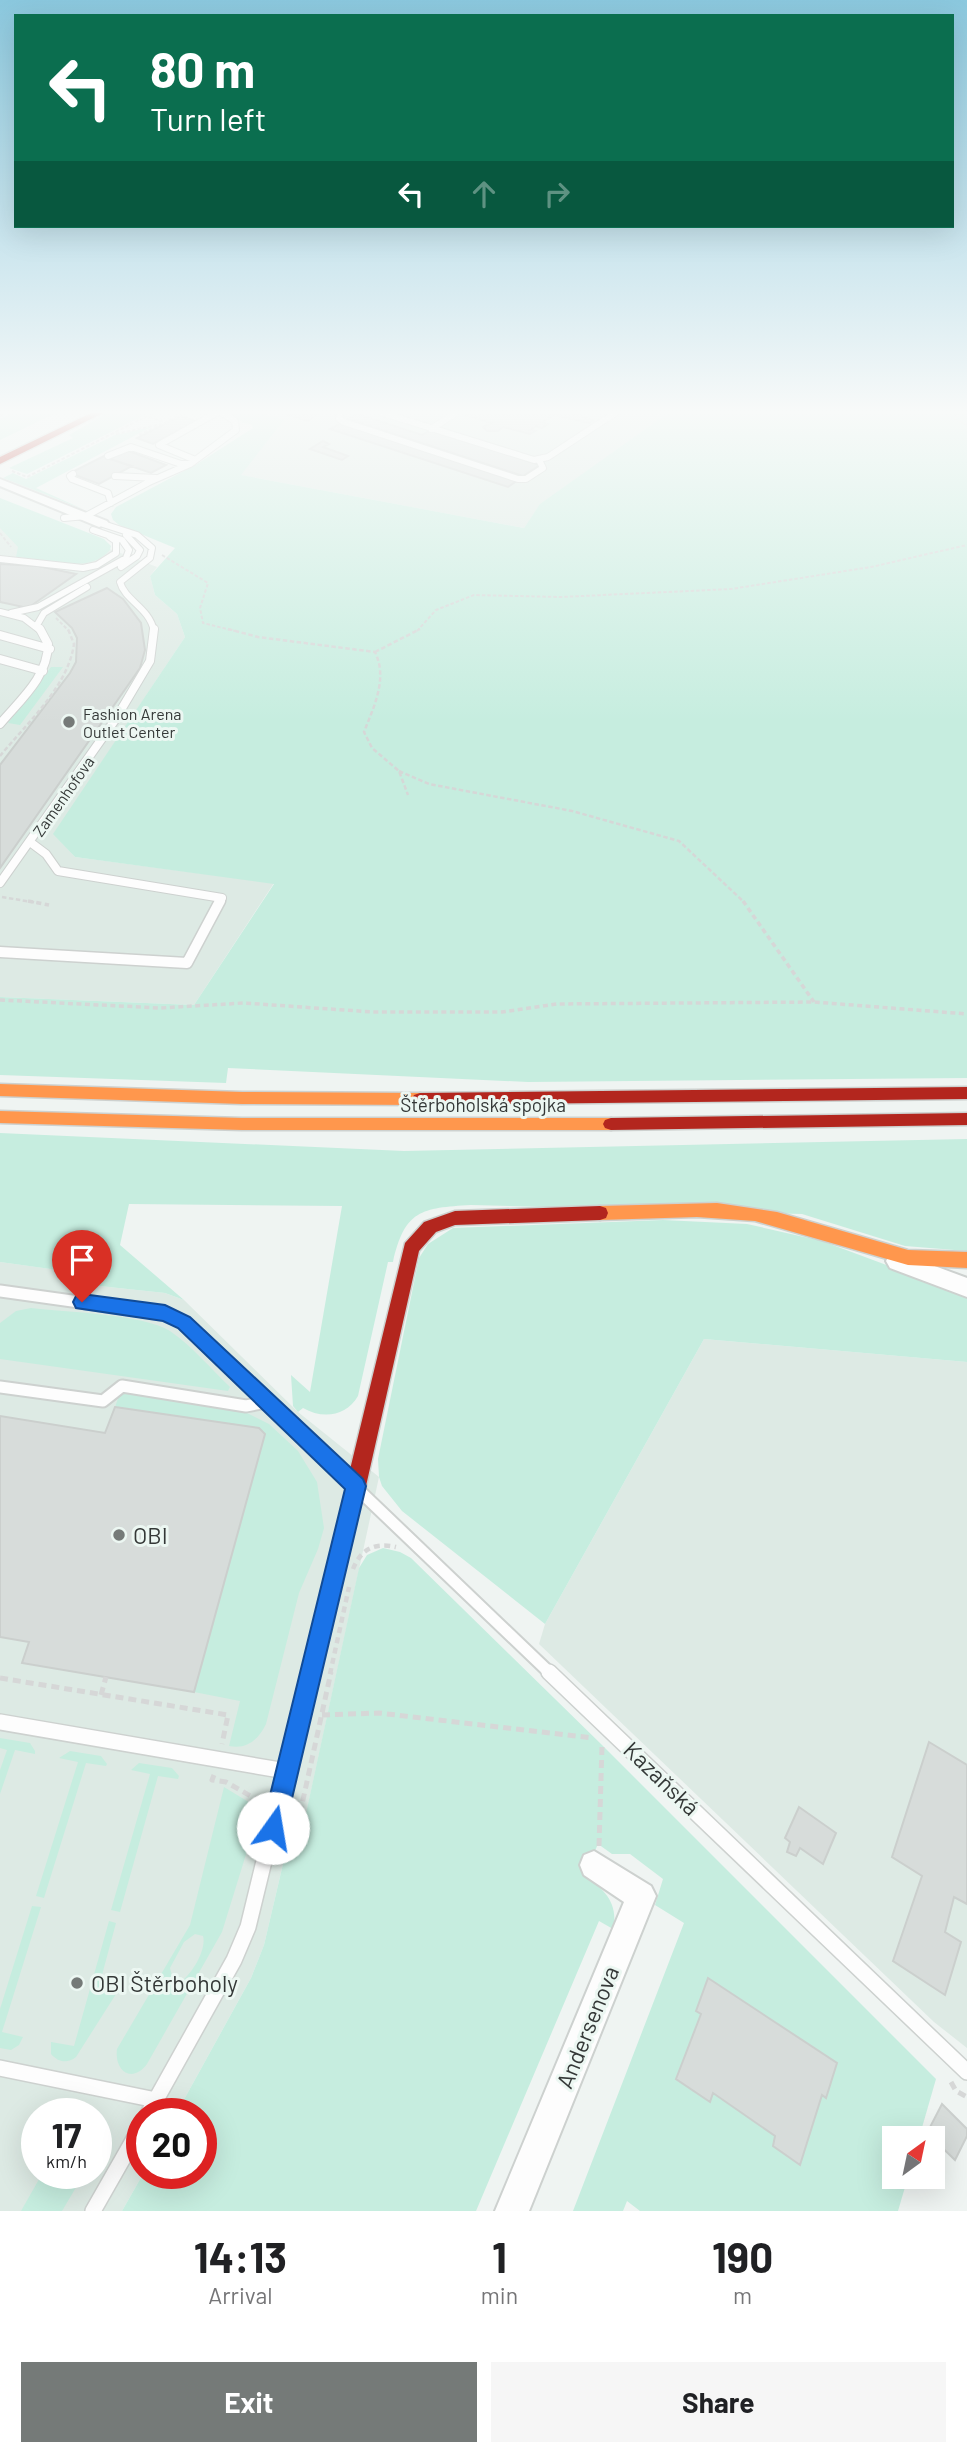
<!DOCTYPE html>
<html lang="en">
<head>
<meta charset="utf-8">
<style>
  body { margin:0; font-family:Barlow,sans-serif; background:#f6f6f6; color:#202124; height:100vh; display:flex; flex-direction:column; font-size:26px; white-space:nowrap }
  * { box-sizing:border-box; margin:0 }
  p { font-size:23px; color:#757577 }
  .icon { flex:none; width:38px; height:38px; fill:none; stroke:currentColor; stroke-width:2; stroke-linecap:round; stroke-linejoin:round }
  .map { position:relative; height:2211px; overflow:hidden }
  .drawer { display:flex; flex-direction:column; background:#fff; flex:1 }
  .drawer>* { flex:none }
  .top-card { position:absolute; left:14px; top:14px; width:940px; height:214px; border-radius:0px; box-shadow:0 7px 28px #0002; background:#0b6e4f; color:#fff; overflow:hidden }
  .needle { width:46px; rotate:33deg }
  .buttons { position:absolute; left:882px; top:2126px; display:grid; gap:14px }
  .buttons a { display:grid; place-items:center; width:63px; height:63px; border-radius:0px; background:#fff; box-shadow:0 7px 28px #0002; font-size:35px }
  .speed { position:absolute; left:21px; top:2098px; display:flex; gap:14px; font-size:35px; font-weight:700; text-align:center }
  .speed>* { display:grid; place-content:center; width:91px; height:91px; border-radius:50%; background:#fff; box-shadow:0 7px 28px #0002; line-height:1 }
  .speed small { font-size:18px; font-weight:400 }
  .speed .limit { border:10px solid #d22; background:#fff; color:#111 }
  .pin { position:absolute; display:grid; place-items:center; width:60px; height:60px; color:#fff; margin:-72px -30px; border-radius:50% 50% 50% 0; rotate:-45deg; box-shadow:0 0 7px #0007 }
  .pin .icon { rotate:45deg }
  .me { position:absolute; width:77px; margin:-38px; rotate:13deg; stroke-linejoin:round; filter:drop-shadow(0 0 5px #0008) }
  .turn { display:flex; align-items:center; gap:24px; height:147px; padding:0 21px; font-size:32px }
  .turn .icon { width:91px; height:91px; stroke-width:2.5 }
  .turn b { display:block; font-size:49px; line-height:60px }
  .lanes { display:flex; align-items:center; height:66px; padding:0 21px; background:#0003; justify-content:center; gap:35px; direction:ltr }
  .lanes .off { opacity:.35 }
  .eta { display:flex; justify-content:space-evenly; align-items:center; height:119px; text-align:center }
  .eta b { font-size:42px; font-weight:700; line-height:49px }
  .cta { display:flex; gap:14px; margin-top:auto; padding:14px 21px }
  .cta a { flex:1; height:80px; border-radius:0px; background:#757a78; color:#fff; font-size:28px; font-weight:700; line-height:80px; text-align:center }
  .cta a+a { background:#f6f6f6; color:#202124 }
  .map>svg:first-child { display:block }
</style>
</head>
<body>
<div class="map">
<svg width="967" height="2211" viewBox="0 0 967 2211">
  <rect width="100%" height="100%" fill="#eff4f2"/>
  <path fill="#ddeae4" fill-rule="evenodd" d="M262 413H668L540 505 524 528 240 475 283 421Z
    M0 507 157 567 150 576 155 595 177 614 185 637 54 834 75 857 274 883 194 1005 0 997Z
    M0 1262 66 1271 62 1282 165 1293 184 1300 298 1412 379 1477 305 1819 294 1817 264 1945 251 1978 176 2114H142L143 2174 122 2211H0ZM37 2114H96V2174H37Z
    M704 1339 967 1362V2048L934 2022 539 1644 545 1624Z"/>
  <path fill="#c6eddf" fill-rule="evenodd" d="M12 413H56L0 440V419Z
    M107 413H149L27 474 9 468 73 438 69 435Z
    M230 413H262L284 420 241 475 524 528 540 504 668 413H967V1078L528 1082 228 1068 226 1083 0 1075V997L194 1005 274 884 75 857 53 834 185 637 177 614 155 595 150 576 175 548 119 525 113 520 111 514 116 507 197 464 253 428 251 424 243 423Z
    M151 427 36 488 85 510 3 478 13 473 26 479 115 435Z
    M0 498 104 539 111 546 110 550C87 576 46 558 16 557L18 547 0 528Z
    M51 667H63L20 725 8 723Z
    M0 1133 404 1151 967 1139V1251L905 1246 802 1214 471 1205C421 1208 405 1210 393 1262H388L358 1396C346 1417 322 1419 303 1408L298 1412 293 1406 291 1375 310 1392 342 1206 129 1204 120 1245 184 1300 165 1293 62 1282 65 1271 0 1262Z
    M663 1220 747 1224 822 1241 967 1295V1362L704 1339 545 1624 402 1511 382 1486 379 1477 378 1459 419 1258 428 1244 453 1228Z
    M31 1308C65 1312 143 1314 170 1331 192 1346 211 1369 230 1387L228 1391 0 1359V1323L16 1311Z
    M120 1393 241 1410 269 1424 298 1451 317 1482 324 1528 318 1549 299 1593 266 1724C259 1739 247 1750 229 1746L240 1701 194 1692 265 1434 259 1428 115 1407Z
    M383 1548 400 1552 411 1558 601 1744 936 2079 919 2138H894V2177H908L898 2211H640L627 2201 623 2211H573L684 1923 655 1905 663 1879 630 1854H612L598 1844 584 1875C604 1889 619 1903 613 1929L599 1921 476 2211H122L143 2174H201V2114H176L251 1978 264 1945 294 1817 305 1818 359 1568 367 1555ZM701 2014 837 2063 826 2097 822 2095 800 2164 773 2146 775 2136 713 2093 710 2102 676 2079Z
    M0 1738 30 1743 35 1751V1754L15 1750 0 1794V1770L7 1750 0 1748Z
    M70 1751 101 1756 107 1764 106 1766 86 1763 44 1898 36 1896 78 1762 59 1758Z
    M139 1763 172 1768 179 1776 178 1779 158 1776 120 1912 111 1910 150 1774 131 1770Z
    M224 1787 260 1809 222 1932 147 2064C132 2084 114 2071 117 2049L190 1925ZM195 1934 203 1936C207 1950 191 1976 179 1983L173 1979 170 1968 184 1942Z
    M32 1906 41 1907 2 2032 23 2037 19 2045 11 2050 0 2048V2009Z
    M109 1921 116 1923 102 1975 123 1983 76 2057C67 2064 58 2062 51 2054V2042L74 2046Z
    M42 2174H84L62 2211H21Z"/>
  <path fill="#d7dcda" stroke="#cbcfcd" stroke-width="2" d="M284 413H320L307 421Z
    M468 413H571L593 420 589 423 554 415 542 422 548 424 542 428 536 426 530 430 535 431 530 434 503 427 498 431H487L483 427 491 423 466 415Z
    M357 414 422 435 431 430 540 465 523 476 348 419Z
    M180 416 196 421 153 444 137 438Z
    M341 423 518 480 508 487 330 429Z
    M323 441 329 444 323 447 348 456 342 460 310 449Z
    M126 450 166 465 151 473 110 459Z
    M106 455 110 459 132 466 99 484 70 473Z
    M0 564 38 566 76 574 28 608 0 602Z
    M107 588 123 599 141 623 145 650 140 668 0 868V765L70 673 76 662 77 638 72 628 55 612Z
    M115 1407 259 1428 265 1434 194 1692 22 1663 29 1642 0 1637V1416L105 1433Z
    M929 1742 967 1765V1904L954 1897 945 1932 961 1942 945 1995 893 1961 922 1876 892 1857Z
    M799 1807 836 1833 823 1864 800 1848 796 1856 787 1852 790 1842 785 1838Z
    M708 1978 837 2063 826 2098 822 2095 800 2165 773 2146 775 2136 713 2093 710 2102 676 2079 701 2014 696 2011Z
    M942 2104 967 2129V2136L955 2160 927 2133Z"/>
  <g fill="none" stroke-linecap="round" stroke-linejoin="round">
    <g stroke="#cdd1cf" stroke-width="8">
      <path id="lane-far4" d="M340 413 339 419 344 422 518 479H526L543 468 539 460
        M383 413 534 460 548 457 615 413
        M431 429 456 413
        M108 456 131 447 181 464H189
        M193 462V459L159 445 216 413
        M73 474 70 476 72 479 108 493 111 503
        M115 476 156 478
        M64 518 86 516 149 482 190 464 236 430 235 421 222 413
        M103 524 137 535 152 548 150 558 120 582C125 601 149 607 154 631
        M0 559 83 568 97 565 116 553V541L110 537
        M121 567 137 556 140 550 126 535
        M0 612 24 618 41 631
        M11 613 38 607 126 558 129 550 122 540 93 530
        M37 625 44 613 87 587"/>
    </g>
    <g stroke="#cdd1cf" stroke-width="10">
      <path id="lane-far3" d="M0 635 50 649
        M0 659 43 671
        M0 724C20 700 48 677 48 644L40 629
        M30 842 46 854 58 871 222 898 219 903
        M0 883 115 720 150 661 154 629"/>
    </g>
    <g stroke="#cdd1cf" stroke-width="13">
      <path id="lane-far2" d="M0 952 187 963 220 901"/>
    </g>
    <g stroke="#cdd1cf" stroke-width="15">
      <path id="lane-far1" d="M0 1291 165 1314 184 1323 551 1674
        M0 1387 103 1401 122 1386 246 1406 267 1402
        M310 1674 355 1490"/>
    </g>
    <g stroke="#cdd1cf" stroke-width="18">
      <path id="lane" d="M549 1672 967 2072
        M0 1722 286 1771
        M0 2068 156 2100
        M148 2114 234 1960 248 1927 310 1672
        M93 2211 142 2125"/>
    </g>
    <g stroke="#cdd1cf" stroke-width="4">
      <path id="street" d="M0 479 107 521 109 524 99 527 0 486Z
        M897 1252 967 1278V1297L890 1268 886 1261 890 1254Z
        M594 1851 651 1886 656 1896 529 2211H495L624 1902 584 1875 580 1865 584 1855Z"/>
    </g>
    <g stroke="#cdd1cf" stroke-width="3">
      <path id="slow" d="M0 1084 242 1092 420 1093 426 1095 428 1099 426 1103 420 1105 242 1104 0 1096Z
        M0 1111 242 1118H611L617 1120 619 1124 617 1128 611 1130H242L0 1123Z
        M717 1203 777 1212 908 1250 967 1252V1268L908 1265 755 1221 697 1217 600 1220 594 1218 592 1213 594 1208 600 1206Z"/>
    </g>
    <g stroke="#cdd1cf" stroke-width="3">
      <path id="jam" d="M91 413H103L0 464V457Z
        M967 1087V1099L420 1105 414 1103 412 1099 414 1095 420 1093Z
        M967 1113V1125L611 1130 605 1128 603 1124 605 1120 611 1118Z
        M600 1206 606 1208 608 1213 606 1218 600 1220 455 1225 436 1232 419 1251 366 1486 363 1493 356 1496 349 1493 346 1486 405 1243 424 1222 455 1211Z"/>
    </g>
    <path stroke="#d6d7d7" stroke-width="2" stroke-dasharray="3.5 2" stroke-linecap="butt" d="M963 413 951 417 967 425
      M0 416 6 413
      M149 417 165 422
      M116 434 162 424 180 415 185 416
      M139 435 157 426
      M12 471 27 477 153 413
      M0 533 11 547
      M162 555 208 583 200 608 203 623 235 631
      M56 618 69 631
      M417 631 436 610 474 595 561 597 731 589 871 567 967 545"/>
    <path stroke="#d6d7d7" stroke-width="2.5" stroke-dasharray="4.5 2.5" stroke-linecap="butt" d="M228 629 258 637 375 652C388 679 374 706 364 732L372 748 399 771 408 795
      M375 652 420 629
      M0 756C26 724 68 687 74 644L68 629
      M399 771 429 784 572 811 679 841 745 903
      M2 897 38 903"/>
    <path stroke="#d6d7d7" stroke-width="3.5" stroke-dasharray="5 3.5" stroke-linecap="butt" d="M28 901 49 905
      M743 901 814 1002
      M0 1000 160 1008 244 1003 373 1012H502L557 1004 814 1002 967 1014"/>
    <path stroke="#d6d7d7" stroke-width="4.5" stroke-dasharray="6 4.5" stroke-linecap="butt" d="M353 1569C361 1549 375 1542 396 1547
      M330 1674 349 1587"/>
    <path stroke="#d6d7d7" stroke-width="5" stroke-dasharray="8 5" stroke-linecap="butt" d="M0 1678 228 1715 222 1744
      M101 1695 106 1677
      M322 1715 379 1713 593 1738
      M214 1775 212 1780 226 1782 261 1802
      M296 1808 301 1809 331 1672
      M599 1846 602 1745
      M951 2082 956 2091 967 2097"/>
    <use href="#lane-far4" stroke="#fdfdfd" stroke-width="6"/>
    <use href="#lane-far3" stroke="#fdfdfd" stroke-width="8"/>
    <use href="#lane-far2" stroke="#fdfdfd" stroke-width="10"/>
    <use href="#lane-far1" stroke="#fdfdfd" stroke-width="11"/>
    <use href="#lane" stroke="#fdfdfd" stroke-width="15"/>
    <use href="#street" fill="#fdfdfd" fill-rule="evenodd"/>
    <use href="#slow" fill="#ff974d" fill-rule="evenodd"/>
    <use href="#jam" fill="#b3261e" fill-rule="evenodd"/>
  </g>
  <linearGradient id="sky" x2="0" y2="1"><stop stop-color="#8bc8de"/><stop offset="0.57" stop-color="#f8faf9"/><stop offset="1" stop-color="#f8faf9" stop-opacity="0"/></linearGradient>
  <rect width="967" height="723" fill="url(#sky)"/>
  <path fill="#1a73e8" stroke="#114b97" stroke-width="2" d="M82 1294 165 1305 190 1317 363 1479 366 1486 285 1828 282 1836 273 1839 265 1836 262 1828 345 1489 178 1328 163 1321 76 1308 73 1302 76 1296Z"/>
  <g fill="#757a78" stroke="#ecf7f2" stroke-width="2.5">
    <circle cx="69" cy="722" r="7"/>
    <circle cx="119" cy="1535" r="7"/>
    <circle cx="77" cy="1983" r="7"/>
  </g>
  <g text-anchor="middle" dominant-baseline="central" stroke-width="6" stroke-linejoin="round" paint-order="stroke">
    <g font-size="16" fill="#343837" stroke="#ecf7f2" text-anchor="start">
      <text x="83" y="713">Fashion Arena<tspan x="83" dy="18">Outlet Center</tspan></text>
    </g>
    <g font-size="16" fill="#343837" stroke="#ecf7f2">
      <text transform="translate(63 796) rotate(-55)">Zamenhofova</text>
    </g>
    <g font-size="19" fill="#343837" stroke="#ecf7f2">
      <text x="483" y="1104">Štěrboholská spojka</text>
    </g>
    <g font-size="23" fill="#343837" stroke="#ecf7f2" text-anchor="start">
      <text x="133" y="1535">OBI</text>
      <text x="91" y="1983">OBI Štěrboholy</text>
    </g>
    <g font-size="23" fill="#343837" stroke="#ecf7f2">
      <text transform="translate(662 1778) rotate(44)">Kazaňská</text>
      <text transform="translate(587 2027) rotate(-68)">Andersenova</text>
    </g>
  </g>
</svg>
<div class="buttons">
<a><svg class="needle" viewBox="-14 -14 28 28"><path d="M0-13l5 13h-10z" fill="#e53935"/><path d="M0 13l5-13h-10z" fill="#757577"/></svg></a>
</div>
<div class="speed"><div>17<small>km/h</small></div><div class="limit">20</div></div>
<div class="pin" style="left:82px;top:1302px;background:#d93025"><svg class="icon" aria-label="arrive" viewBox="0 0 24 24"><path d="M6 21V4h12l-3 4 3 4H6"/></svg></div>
<svg class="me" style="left:273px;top:1828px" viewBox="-20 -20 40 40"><circle r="19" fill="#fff"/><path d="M0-13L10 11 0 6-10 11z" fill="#1a73e8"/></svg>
<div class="top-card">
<div class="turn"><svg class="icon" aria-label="left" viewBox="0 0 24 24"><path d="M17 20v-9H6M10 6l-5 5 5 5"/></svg><div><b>80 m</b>Turn left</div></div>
<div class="lanes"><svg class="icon" aria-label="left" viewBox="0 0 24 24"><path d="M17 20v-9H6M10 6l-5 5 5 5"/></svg><svg class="icon off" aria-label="ahead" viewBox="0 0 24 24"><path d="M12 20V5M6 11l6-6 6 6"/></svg><svg class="icon off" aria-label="right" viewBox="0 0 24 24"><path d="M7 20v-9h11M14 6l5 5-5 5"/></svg></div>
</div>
</div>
<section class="drawer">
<div class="eta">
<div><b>14:13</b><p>Arrival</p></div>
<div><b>1</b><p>min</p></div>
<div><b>190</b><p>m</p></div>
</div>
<div class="cta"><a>Exit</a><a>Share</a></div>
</section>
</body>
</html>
